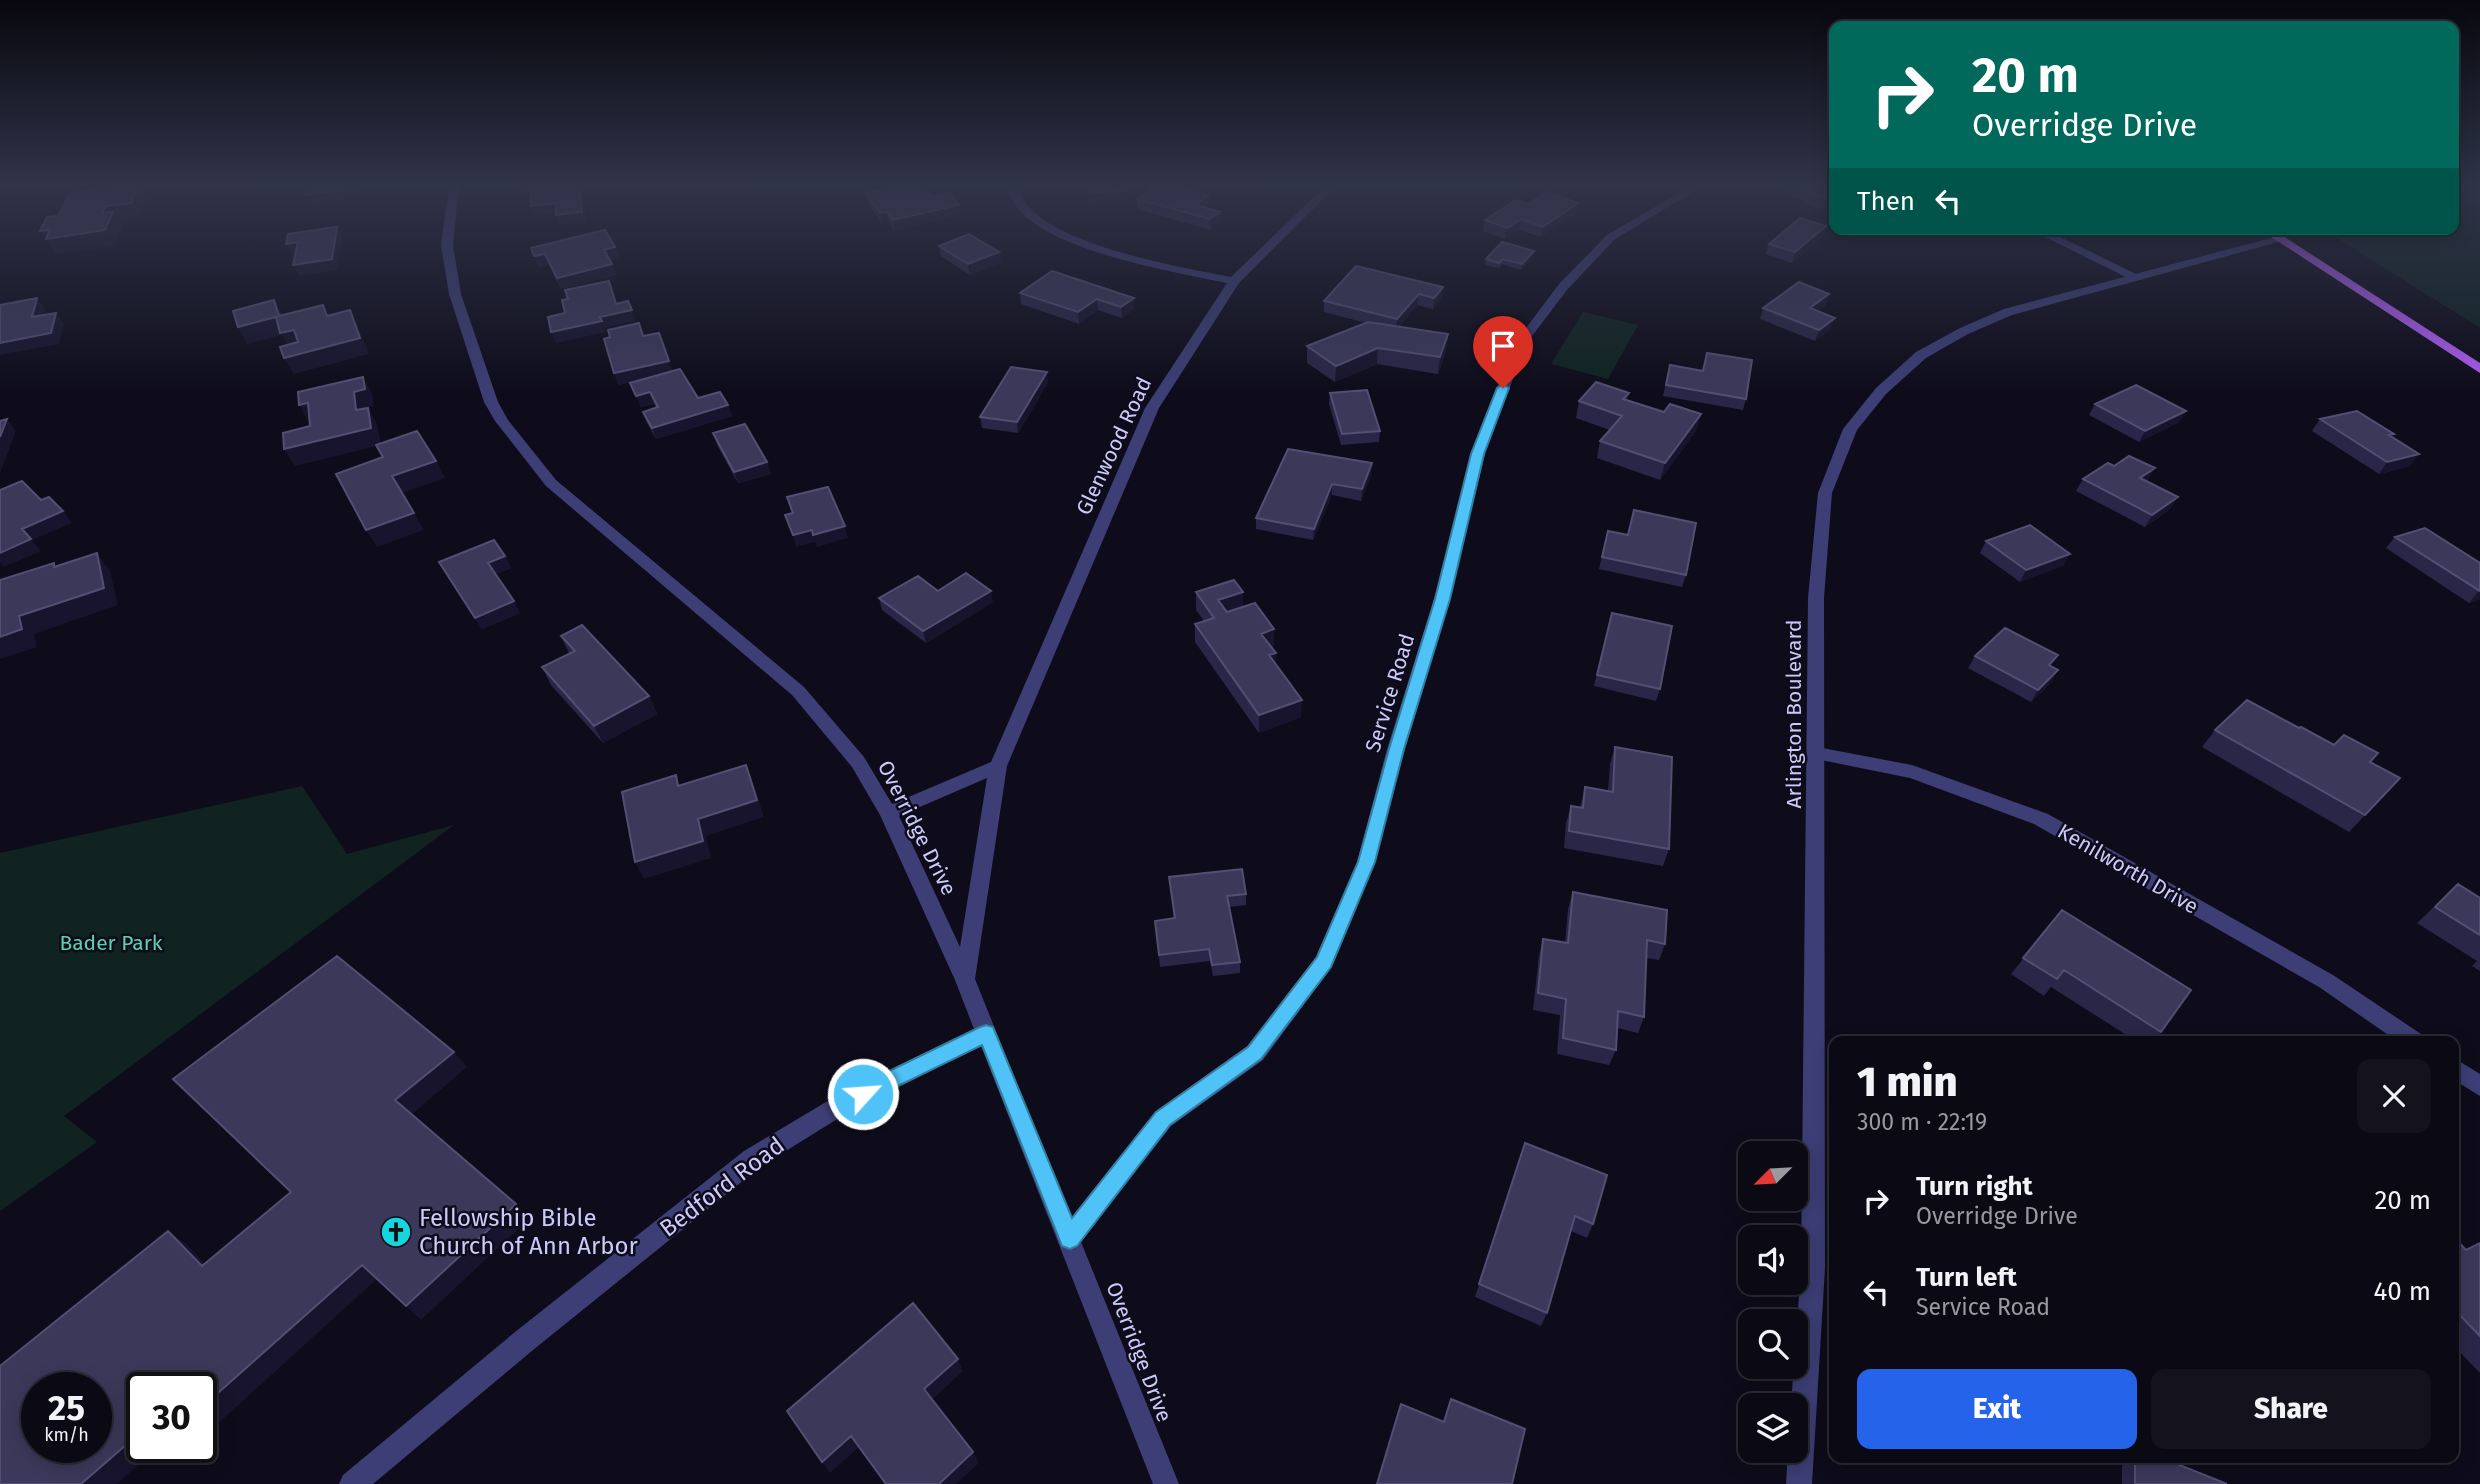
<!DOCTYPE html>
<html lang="en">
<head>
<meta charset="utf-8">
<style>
  body { margin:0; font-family:"Fira Sans",sans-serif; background:#13121d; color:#f1f3f6; height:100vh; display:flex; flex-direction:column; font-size:26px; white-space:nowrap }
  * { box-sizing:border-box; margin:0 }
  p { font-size:23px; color:#999aa0 }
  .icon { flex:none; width:38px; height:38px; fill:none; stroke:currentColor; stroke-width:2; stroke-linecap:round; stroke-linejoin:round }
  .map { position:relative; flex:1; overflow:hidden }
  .panel { position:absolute; left:1829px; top:1036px; width:630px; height:427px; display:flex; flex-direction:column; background:#0a0914; border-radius:14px; box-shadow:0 4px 18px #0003,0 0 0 2px #2a2a34 }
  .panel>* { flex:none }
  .top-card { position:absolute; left:1829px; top:21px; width:630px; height:214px; border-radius:14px; box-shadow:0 4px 18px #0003,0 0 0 2px #2a2a34; background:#00695c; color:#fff; overflow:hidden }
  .needle { width:46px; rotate:246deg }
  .buttons { position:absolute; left:1738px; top:1141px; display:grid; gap:14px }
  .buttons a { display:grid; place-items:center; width:70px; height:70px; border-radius:14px; background:#0a0914; box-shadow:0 4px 18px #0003,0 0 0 2px #2a2a34; font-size:35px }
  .speed { position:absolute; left:21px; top:1372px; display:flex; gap:14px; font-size:35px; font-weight:700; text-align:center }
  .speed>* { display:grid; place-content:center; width:91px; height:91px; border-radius:50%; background:#0a0914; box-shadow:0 4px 18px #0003,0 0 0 2px #2a2a34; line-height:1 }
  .speed small { font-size:18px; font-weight:400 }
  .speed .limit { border:4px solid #111; border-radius:10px; background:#fff; color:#111 }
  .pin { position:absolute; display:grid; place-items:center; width:60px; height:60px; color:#fff; margin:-72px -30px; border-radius:50% 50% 50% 0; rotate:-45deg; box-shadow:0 0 7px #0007 }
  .pin .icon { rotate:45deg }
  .me { position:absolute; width:77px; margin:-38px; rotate:64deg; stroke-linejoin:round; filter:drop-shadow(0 0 5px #0008) }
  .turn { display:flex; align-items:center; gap:24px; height:147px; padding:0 28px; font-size:32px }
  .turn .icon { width:91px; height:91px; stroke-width:2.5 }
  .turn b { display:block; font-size:49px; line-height:60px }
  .then { display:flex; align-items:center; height:66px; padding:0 28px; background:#0003; gap:14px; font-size:26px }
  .round { display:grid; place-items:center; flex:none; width:74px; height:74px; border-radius:14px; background:#13121d }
  .head { display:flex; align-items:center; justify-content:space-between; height:119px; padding:0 28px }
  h1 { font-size:42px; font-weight:800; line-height:52px }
  .action { display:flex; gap:14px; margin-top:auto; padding:14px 28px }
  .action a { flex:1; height:80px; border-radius:14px; background:#2563eb; color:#fff; font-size:28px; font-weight:800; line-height:80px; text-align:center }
  .action a+a { background:#13121d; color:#f1f3f6 }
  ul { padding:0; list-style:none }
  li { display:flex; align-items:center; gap:21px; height:91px; padding:0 28px }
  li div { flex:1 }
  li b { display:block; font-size:26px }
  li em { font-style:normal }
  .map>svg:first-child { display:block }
</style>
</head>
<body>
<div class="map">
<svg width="2480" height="1484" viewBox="0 0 2480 1484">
  <rect width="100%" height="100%" fill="#0e0c1a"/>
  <path fill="#102321" d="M2454 186H2480V328L2322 229H2454Z
    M1583 312 1638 325 1608 379 1551 364Z
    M302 786 347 854 454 825 64 1116 97 1142 0 1211V853Z"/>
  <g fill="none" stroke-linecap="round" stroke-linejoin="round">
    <path fill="#3c3e75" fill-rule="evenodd" d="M449 186H459L453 245 461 294 498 402 508 420 556 480 804 687 864 757 892 804 991 762 1145 408 1227 283C1173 272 1059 252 1022 213 1015 206 1009 194 1005 186H1015C1020 193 1024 202 1030 208 1065 247 1180 267 1231 277L1325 186H1336L1239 283 1159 408 1007 766 975 979 1071 1218 1155 1112 1247 1046 1316 957 1357 862 1387 749 1434 599 1471 454 1514 344 1559 284 1607 235 1691 186H1703L1615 239 1567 290 1526 344 1485 454 1450 599 1405 749 1375 862 1331 968 1263 1060 1171 1126 1081 1242 1179 1484H1153L981 1046 847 1113 760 1167 533 1350 373 1484H339L343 1475 515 1332 744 1151 831 1099 974 1029 955 980 880 815 852 767 792 695 546 486 495 421 484 402 449 294 441 245ZM987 778 960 947 899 816Z
      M2029 229H2044L2140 276 2130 279Z
      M1817 747 1912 765 2048 814 2333 975 2421 1034 2424 1041H2397L2319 987 2034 824 1910 778 1811 758 1808 753 1811 748Z
      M2454 1058 2480 1074V1096L2454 1080Z"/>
    <path fill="#3c3e75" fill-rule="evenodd" d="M2278 236 2282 237V241L2012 315 1968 334 1926 358 1886 394 1857 430 1832 493 1824 598 1825 1268 1812 1484H1786L1788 1451H1796V1405H1791L1801 1268 1808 598 1818 493 1843 429 1876 388 1916 352 1960 328 2004 309Z"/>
    <path fill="#ad5cef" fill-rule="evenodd" d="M2259 229H2272L2480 363V373Z"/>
  </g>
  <path fill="#2a2647" d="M1085 186H1125L1126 190 1127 200 1091 204Z
    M1788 186H1831L1834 187V211L1827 207 1822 210 1786 193Z
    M865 193 932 197 959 205 960 215 895 231 889 222 882 224 867 203Z
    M1209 195V206L1206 208 1220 222 1210 230 1137 209V199Z
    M1578 203 1576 213 1541 237 1519 230 1505 239 1483 231 1485 220 1528 204Z
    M1822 237 1792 263 1765 254 1769 244Z
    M939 246 999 252 1001 263 970 275 941 256Z
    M615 247 619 258 610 260 616 275 561 289 549 264 539 267 531 248Z
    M1534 251 1533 256 1521 270 1502 264 1499 268 1485 265 1486 259Z
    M1052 271 1134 309 1122 318 1098 310 1079 324 1021 304 1020 293Z
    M1443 287 1442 298 1433 309 1417 305 1399 327 1448 334 1446 350 1438 374 1377 364 1335 382 1307 363V346L1366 323 1324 312V301Z
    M1829 294 1826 305 1817 311 1831 329 1815 341 1760 319 1763 308Z
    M659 333 672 371 698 398 728 405 732 416 656 439 647 423 643 412 656 408 654 404 641 407 630 383 653 377 618 385 643 336Z
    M1707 353 1746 399 1743 410 1663 396 1670 365 1702 371Z
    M1048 383 1018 433 982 428 980 417Z
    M1330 393 1380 431 1379 442 1341 445 1329 404Z
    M1629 393 1627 400 1664 412 1701 414 1696 431 1660 480 1597 458 1600 441 1610 430 1576 418 1579 401Z
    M2095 404 2186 411 2179 422 2139 442 2089 415Z
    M2320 419 2392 437 2410 466 2379 474 2312 431Z
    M713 433 767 462 771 474 738 483 717 445Z
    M1288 449 1371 475 1361 501 1332 495 1313 540 1256 529V518Z
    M2114 466 2155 468 2146 481 2170 509 2145 527 2076 491 2083 479Z
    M1608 531 1686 575 1682 587 1599 569Z
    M2395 537 2480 563V599L2469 603 2386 548Z
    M1986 541 2064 565 2020 582 1980 553Z
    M505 556 511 568 495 574 520 613 482 629 439 562Z
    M938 591 993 602 926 643 882 610 879 598Z
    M1196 592 1243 607 1274 629V647H1272L1275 664 1301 717 1259 733 1195 642V624L1204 621 1196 610Z
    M1612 613 1660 689 1656 701 1594 686Z
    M561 636 649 696 657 714 603 743 551 685 542 667 569 653Z
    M1975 656 2051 666 2058 670 2051 682 2031 702 1968 668Z
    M2299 728 2370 762 2400 778 2349 832 2202 747 2215 730Z
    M1615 747 1669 849 1663 866 1564 848 1566 823 1571 806 1580 807 1585 787 1608 791 1610 764Z
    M1169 877 1246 894V905L1229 907 1240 962V973L1213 976 1210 961 1160 967 1155 921 1174 919Z
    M2458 884 2480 898V971L2472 966 2477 961 2417 923Z
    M1573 892 1665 944 1659 960 1646 958 1644 1017 1638 1033 1617 1028 1616 1050 1609 1065 1557 1054 1560 1015 1533 1010 1539 955 1543 939 1565 943 1568 909Z
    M2062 910 2161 1032 2152 1041H2136L2051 987 2044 996 2011 974Z
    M1525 1143 1593 1224 1587 1238 1571 1231 1547 1313 1541 1326 1475 1297Z
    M2454 1237 2466 1250 2480 1243V1373L2454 1346Z
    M2122 1458H2162L2227 1484H2122Z"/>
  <path fill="#18142d" d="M86 186H123L91 194Z
    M138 186H140L148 199 140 218 119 221 123 228 115 246 56 254 40 231 102 213 106 206Z
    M353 186H359L358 198 311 205 306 195Z
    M580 186H583L586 222 560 226 556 215Z
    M531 189 535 200 528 201 523 191Z
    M1126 190 1127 200 1091 204 1090 193Z
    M1209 195V206L1196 215V205Z
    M1830 197 1827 207 1822 210 1826 199Z
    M556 203 560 213 535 217 531 206Z
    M1578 203 1576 213 1541 237 1543 227Z
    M959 205 960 215 895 231 893 220Z
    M887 212 889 222 882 224 880 213Z
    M1220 212V222L1210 230V219Z
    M1521 219 1519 230 1505 239 1507 228Z
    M1826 226 1822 237 1792 263 1795 252Z
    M337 227 343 238 337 270 299 276 293 265Z
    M298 242 304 253 292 255 286 244Z
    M615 247 619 258 608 261 604 250Z
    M1534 251 1533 256 1521 270 1522 264Z
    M999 252 1001 263 970 275 968 264Z
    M545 254 549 264 539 267 534 256Z
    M612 264 616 275 561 289 557 278Z
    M609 281 620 313 632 310 636 321 604 328 600 317Z
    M1443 287 1442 298 1433 309 1434 298Z
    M1419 294 1417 305 1396 330 1397 319Z
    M1829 294 1826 305 1806 319 1810 308Z
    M37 298 45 309 40 328 32 317Z
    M1134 298V309L1122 318 1121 307Z
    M1097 299 1098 310 1079 324 1078 312Z
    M274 300 284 317 294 330 303 346 290 349 282 335 247 344 238 327 279 316Z
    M350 310 358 327 369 354 294 374 284 358Z
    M56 313 64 324 59 344 0 355V343Z
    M1835 318 1831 329 1815 341 1819 330Z
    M602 321 606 332 556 343 551 332Z
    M1448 334 1446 350 1438 374 1440 357Z
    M1378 348 1377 364 1335 382 1336 366Z
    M669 361 673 372 618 385 614 373Z
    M1047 372 1048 383 1018 433 1017 422Z
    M363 377 372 393 374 406 356 410 354 392Z
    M650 392 654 404 641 407 636 396Z
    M308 403 318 420 309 422 299 405Z
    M728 405 732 416 656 439 652 428Z
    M368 408 377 424 381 445 295 466 284 449Z
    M2186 411 2179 422 2139 442 2145 431Z
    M1701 414 1696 431 1660 480 1665 463Z
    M7 419 16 431 0 473V437Z
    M2419 454 2410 466 2379 474 2387 462Z
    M436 461 445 478 402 493 392 476Z
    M767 462 771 474 738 483 734 472Z
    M1372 463 1371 475 1361 501 1362 489Z
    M2155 468 2148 480 2134 490 2140 478Z
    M1332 484V495L1313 540 1314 529Z
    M2178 497 2170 509 2145 527 2152 515Z
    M63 511 72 523 32 540 41 551 4 567 0 562V553L22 529Z
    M414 513 424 530 377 547 366 530Z
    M845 526 848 538 817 547 813 535Z
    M812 530 815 542 796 547 793 535Z
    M97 553 110 571 118 605 34 634 37 647 0 659V637L19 616Z
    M2070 554 2064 565 2020 582 2026 570Z
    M505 556 511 568 494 575 488 563Z
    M991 591 993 602 926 643 923 631Z
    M2479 591H2480V599L2469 603Z
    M1243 592V610L1219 618 1218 600Z
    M514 601 520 613 482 629 475 618Z
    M1274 629V647L1261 651V634Z
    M1276 653 1275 670 1269 655Z
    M2058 670 2051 682 2031 702 2038 690Z
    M649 696 657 714 603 743 594 726Z
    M1302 700 1301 717 1259 733V715Z
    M746 765 753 782 764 817 706 836 711 858 644 879 635 862 698 819Z
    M454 1052 467 1067 410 1116 395 1100Z
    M516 1204 529 1219 421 1320 406 1306Z
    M168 1231 187 1245 221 1280 202 1266Z
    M362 1265 378 1278 213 1428 201 1421V1408Z
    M958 1359 963 1371 931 1401 924 1389Z
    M142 1431V1447H158L117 1484H81Z
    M851 1436 859 1447 830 1473 822 1462Z
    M973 1452 979 1463 956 1484H939Z"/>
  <path fill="#3c385a" stroke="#524f73" stroke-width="2" fill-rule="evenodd" d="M125 186H138L131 203 106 206 102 213 113 212 105 230 46 239 50 230 40 231 47 217 58 216 70 193Z
    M307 186H353V188L306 195Z
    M523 186H580L582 212 556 215V203L531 206V189L523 191Z
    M898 186H922L932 197 949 193 959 205 893 220 887 212 880 213 865 193Z
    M1087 186H1125L1126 190 1090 193Z
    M1155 186H1173L1209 195 1196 205 1220 212 1210 219 1137 199Z
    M1794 186H1831L1834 187V199L1830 197 1826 199Z
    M1547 192 1578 203 1543 227 1521 219 1507 228 1485 220 1516 200 1528 204Z
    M1800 218 1826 226 1795 252 1769 244Z
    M337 227 332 259 293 265 298 242 286 244 288 234Z
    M605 230 615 247 604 250 612 264 557 278 545 254 534 256 531 248Z
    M969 234 999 252 968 264 939 246Z
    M1502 242 1534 251 1522 264 1503 259 1499 263 1486 259Z
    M1356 266 1443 287 1434 298 1419 294 1397 319 1324 301Z
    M1052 271 1134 298 1121 307 1097 299 1078 312 1020 293Z
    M609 281 616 304 628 301 632 310 600 317 602 321 551 332 548 317 565 313 562 300 568 299 565 290Z
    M1799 282 1829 294 1810 308 1835 318 1819 330 1763 308Z
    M37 298 32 317 56 313 51 333 0 343V305Z
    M274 300 279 316 323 305 327 316 350 310 360 338 284 358 280 347 298 342 294 330 280 333 276 317 238 327 233 311Z
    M1368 322 1448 334 1440 357 1378 348 1336 366 1307 346Z
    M639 323 643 336 659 333 669 361 614 373 604 339 610 337 608 330Z
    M1707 353 1752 360 1746 399 1666 385 1670 365 1703 371Z
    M1011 367 1047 372 1017 422 980 417Z
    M680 369 698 398 720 392 728 405 652 428 643 412 658 407 650 392 636 396 630 383Z
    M363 377 365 389 354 392 356 410 368 408 371 428 284 449 283 433 310 426 308 403 299 405 298 392Z
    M1596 382 1629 393 1623 399 1664 412 1670 404 1701 414 1665 463 1600 441 1622 416 1579 401Z
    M2136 385 2186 411 2145 431 2095 404Z
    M1367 390 1380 431 1342 434 1330 393Z
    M2357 411 2394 434 2389 435 2419 454 2387 462 2320 419Z
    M7 419 0 437V421Z
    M745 424 767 462 734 472 713 433Z
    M417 431 436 461 392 476 414 513 366 530 336 474 383 457 376 445Z
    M1288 449 1372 463 1362 489 1332 484 1314 529 1256 518Z
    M2129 456 2155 468 2140 478 2178 497 2152 515 2083 479 2108 463 2114 466Z
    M22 481 41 500 49 497 63 511 22 529 31 539 0 553V490Z
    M828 487 845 526 813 535 812 530 793 535 785 515 793 513 787 497Z
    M1634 510 1696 523 1686 575 1602 557 1608 531 1628 535Z
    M2030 525 2070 554 2026 570 1986 541Z
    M2425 528 2480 563V591L2395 537Z
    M494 540 505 556 488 563 514 601 475 618 439 562Z
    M97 553 104 588 19 616 22 629 0 637V580L54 563V567Z
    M966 573 991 591 923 631 879 598 918 576 938 591Z
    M1234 580 1243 592 1218 600 1227 612 1255 603 1274 629 1261 634 1276 653 1269 655 1302 700 1259 715 1195 624 1214 618 1196 592Z
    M1612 613 1672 626 1660 689 1597 675Z
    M582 625 649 696 594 726 542 667 575 651 561 636Z
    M2005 628 2058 655 2049 665 2058 670 2038 690 1975 656Z
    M2247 700 2299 728 2301 727 2334 745 2344 735 2378 753 2370 762 2400 778 2365 815 2215 730Z
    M1615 747 1672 757 1669 849 1569 831 1571 806 1583 808 1585 787 1613 792Z
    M746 765 757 800 698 819 703 841 635 862 622 792 676 775 678 786Z
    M1242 869 1246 894 1227 896 1240 962 1212 965 1209 949 1159 955 1155 921 1175 918 1169 877Z
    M2458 884 2480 898V935L2435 907Z
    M1573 892 1667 910 1665 944 1647 940 1644 1017 1618 1011 1616 1050 1563 1038 1566 999 1538 993 1543 939 1568 943Z
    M2062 910 2191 990 2161 1032 2064 970 2057 979 2023 958Z
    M337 956 454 1052 395 1100 516 1204 406 1306 362 1265 201 1408V1388H142V1431L81 1484H0V1366L168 1231 202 1266 291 1192 173 1079ZM37 1388H96V1447H37Z
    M1525 1143 1607 1175 1593 1224 1575 1216 1547 1313 1479 1284Z
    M2454 1237 2466 1250 2480 1243V1336L2454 1309Z
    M913 1303 958 1359 924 1389 973 1452 939 1484H886L851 1436 822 1462 787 1411Z
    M1451 1399 1525 1429 1512 1484H1377L1401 1404 1444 1422Z
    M2135 1458H2162L2227 1484H2135Z"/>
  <linearGradient id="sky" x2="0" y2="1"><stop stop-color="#08070e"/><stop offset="0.47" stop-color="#303449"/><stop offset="1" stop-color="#303449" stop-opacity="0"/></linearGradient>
  <rect width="2480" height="393" fill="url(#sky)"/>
  <path fill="#4fc3f7" stroke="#337fa1" stroke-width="2" d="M1503 384 1509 388 1484 454 1450 599 1404 749 1375 862 1331 967 1261 1059 1170 1125 1077 1246 1070 1249 1062 1246 982 1045 863 1103 856 1100 853 1094 856 1087 980 1027 986 1025 993 1027 1072 1218 1156 1112 1248 1047 1317 957 1358 862 1389 749 1435 599 1471 454 1497 388Z"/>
  <defs>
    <g id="church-disc" transform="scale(1.575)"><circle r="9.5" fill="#15d7db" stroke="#0e0c1a"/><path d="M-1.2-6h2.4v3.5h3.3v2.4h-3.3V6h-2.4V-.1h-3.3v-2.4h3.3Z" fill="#111"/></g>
  </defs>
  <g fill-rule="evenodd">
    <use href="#church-disc" x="396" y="1232"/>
  </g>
  <g text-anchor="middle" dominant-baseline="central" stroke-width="5" stroke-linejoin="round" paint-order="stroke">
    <g font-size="21" fill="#cccafa" stroke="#0e0c1a">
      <text transform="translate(1114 446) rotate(-65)">Glenwood Road</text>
      <text transform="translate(1390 693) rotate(-73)">Service Road</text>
      <text transform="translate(1794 714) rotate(-90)">Arlington Boulevard</text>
      <text transform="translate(917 828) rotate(63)">Overridge Drive</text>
      <text transform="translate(2128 869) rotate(30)">Kenilworth Drive</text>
      <text transform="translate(1139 1352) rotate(69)">Overridge Drive</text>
    </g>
    <g font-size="21" fill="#5fd2ac" stroke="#0e0c1a">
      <text x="111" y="943">Bader Park</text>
    </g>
    <g font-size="24" fill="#cccafa" stroke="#0e0c1a">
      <text transform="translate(722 1187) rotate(-37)">Bedford Road</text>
    </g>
    <g font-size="24" fill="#cccafa" stroke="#0e0c1a" text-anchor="start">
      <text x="419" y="1218">Fellowship Bible<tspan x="419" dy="28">Church of Ann Arbor</tspan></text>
    </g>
  </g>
</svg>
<div class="buttons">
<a><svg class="needle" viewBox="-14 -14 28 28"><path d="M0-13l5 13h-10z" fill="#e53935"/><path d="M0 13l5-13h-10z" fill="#999aa0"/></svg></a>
<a><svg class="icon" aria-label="sound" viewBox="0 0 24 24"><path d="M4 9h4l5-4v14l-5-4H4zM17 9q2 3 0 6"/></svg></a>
<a><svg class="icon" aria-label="search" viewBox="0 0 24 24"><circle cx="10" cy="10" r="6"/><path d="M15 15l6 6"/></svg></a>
<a><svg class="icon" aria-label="layers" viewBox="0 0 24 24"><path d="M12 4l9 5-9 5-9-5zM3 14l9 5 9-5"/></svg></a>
</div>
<div class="speed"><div>25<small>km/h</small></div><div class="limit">30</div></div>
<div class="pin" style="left:1503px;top:388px;background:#d93025"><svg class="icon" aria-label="arrive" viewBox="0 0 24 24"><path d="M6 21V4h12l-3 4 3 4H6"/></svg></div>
<svg class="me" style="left:863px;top:1094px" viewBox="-20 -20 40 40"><circle r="17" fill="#4fc3f7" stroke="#fff" stroke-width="3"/><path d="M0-11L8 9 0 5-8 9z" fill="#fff"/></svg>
<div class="top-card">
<div class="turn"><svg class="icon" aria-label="right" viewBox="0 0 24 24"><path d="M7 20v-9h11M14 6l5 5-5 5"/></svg><div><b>20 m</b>Overridge Drive</div></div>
<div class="then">Then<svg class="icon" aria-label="left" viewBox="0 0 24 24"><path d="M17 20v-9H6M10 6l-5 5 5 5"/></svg></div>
</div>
<section class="panel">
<div class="head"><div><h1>1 min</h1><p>300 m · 22:19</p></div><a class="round"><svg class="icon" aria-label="close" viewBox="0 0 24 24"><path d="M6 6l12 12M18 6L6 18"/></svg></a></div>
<ul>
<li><svg class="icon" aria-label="right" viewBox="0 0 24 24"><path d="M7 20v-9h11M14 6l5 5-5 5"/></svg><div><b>Turn right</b><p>Overridge Drive</p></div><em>20 m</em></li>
<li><svg class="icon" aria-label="left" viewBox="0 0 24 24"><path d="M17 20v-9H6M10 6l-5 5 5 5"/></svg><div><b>Turn left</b><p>Service Road</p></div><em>40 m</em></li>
</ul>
<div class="action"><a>Exit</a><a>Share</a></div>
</section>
</div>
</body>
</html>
